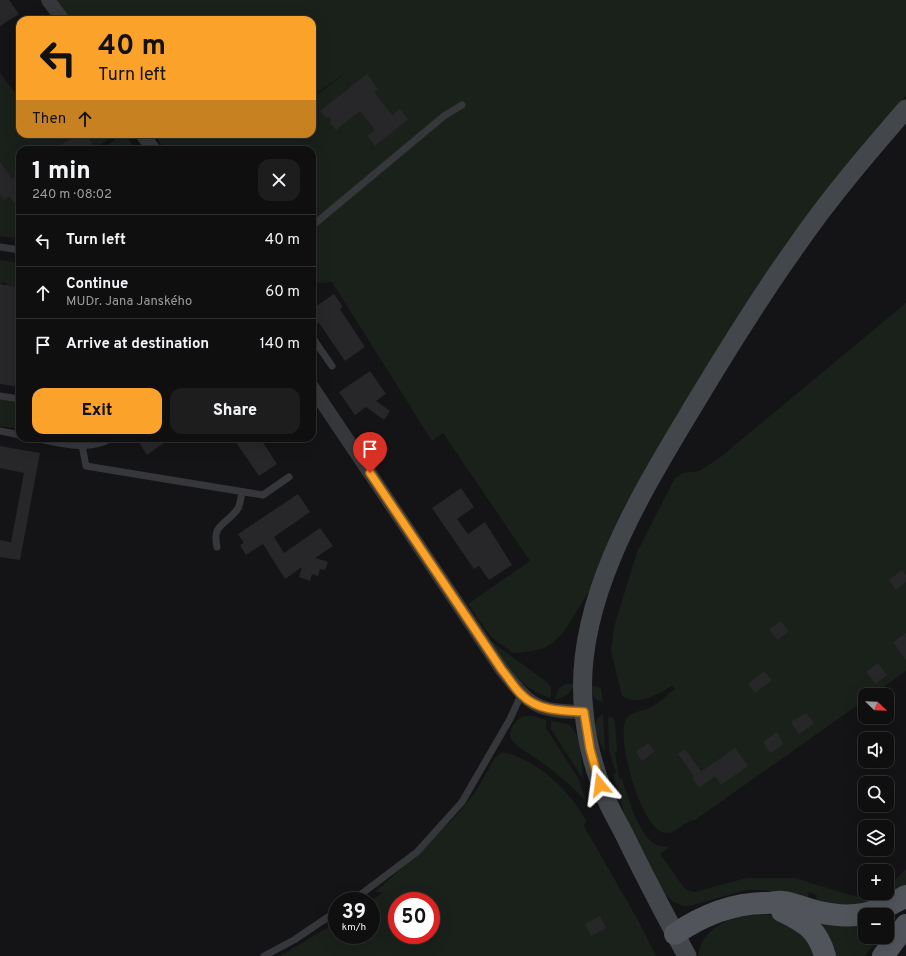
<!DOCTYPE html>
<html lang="en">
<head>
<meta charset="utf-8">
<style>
  body { margin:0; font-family:Overpass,sans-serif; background:#1d1d1e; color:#f1f3f6; height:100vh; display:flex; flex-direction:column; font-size:15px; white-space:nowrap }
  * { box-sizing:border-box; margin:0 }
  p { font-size:13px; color:#9b9c9f }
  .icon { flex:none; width:22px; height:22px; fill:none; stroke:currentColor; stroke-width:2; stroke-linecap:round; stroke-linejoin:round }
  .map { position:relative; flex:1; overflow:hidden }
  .panel { position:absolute; left:16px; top:146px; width:300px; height:296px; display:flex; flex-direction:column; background:#0f0f10; border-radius:12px; box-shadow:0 4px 16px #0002,0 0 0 1px #2f2f30 }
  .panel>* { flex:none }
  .guide { position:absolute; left:16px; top:16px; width:300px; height:122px; border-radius:12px; box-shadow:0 4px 16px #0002,0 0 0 1px #2f2f30; background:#faa229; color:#111; overflow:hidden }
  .needle { width:26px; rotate:113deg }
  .tools { position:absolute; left:858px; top:688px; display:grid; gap:8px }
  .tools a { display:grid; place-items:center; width:36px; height:36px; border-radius:8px; background:#0f0f10; box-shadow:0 4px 16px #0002,0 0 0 1px #2f2f30; font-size:20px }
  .speed { position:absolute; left:328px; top:892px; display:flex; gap:8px; font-size:20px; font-weight:700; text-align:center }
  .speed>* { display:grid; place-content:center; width:52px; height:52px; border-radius:50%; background:#0f0f10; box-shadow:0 4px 16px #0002,0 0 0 1px #2f2f30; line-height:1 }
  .speed small { font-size:10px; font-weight:400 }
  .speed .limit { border:6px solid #d22; background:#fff; color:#111 }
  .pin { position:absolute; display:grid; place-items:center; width:34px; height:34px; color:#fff; margin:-41px -17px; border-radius:50% 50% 50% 0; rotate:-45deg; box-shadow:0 0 4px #0007 }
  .pin .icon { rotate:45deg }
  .me { position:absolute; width:44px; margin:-22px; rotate:344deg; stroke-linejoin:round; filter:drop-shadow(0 0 3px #0008) }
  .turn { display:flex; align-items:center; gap:14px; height:84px; padding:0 16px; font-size:18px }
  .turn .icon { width:52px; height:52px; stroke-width:2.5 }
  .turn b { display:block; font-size:28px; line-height:34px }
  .then { display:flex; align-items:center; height:38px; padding:0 16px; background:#0003; gap:8px; font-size:15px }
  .round { display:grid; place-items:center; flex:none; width:42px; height:42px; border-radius:12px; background:#1d1d1e }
  .head { display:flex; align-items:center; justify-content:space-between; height:68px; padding:0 16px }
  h1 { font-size:24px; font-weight:800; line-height:30px }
  .cta { display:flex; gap:8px; margin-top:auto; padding:8px 16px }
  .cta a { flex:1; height:46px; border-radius:12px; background:#faa229; color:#111; font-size:16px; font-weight:800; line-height:46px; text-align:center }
  .cta a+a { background:#1d1d1e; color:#f1f3f6 }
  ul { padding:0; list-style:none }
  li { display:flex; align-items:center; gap:12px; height:52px; padding:0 16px; border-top:1px solid #2f2f30 }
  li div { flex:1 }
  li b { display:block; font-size:15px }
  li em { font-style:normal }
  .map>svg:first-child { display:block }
</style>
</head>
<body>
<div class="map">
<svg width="906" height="956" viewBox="0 0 906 956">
  <rect width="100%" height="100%" fill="#141416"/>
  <path fill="#1a211b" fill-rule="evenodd" d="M57 0H906V96L857 156 567 627C548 651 543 650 513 653L491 637 468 604 530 561 443 433 432 441 332 282 312 284V150H165L154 134H312V98L350 70 312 96V20H71Z
    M0 73 20 99V134L75 135 60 146 63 150H20V234L13 238 0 236Z
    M86 134H116L96 148Z
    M124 134H125L136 150H100Z
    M0 260 20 263V288L6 286 7 283 2 282 0 284Z
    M906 303V671L872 695H865V700L695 820C683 821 675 837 662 832 640 824 616 739 626 719 631 711 645 711 653 706 661 702 668 694 675 689L672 686C657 694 639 707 622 696L611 651 614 627 637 552 675 478 683 473 699 471 718 459Z
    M0 399 20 403V429L0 426Z
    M489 640 547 682 551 687V698C518 688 508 666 489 640Z
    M566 684H574C571 693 565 698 555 699L559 688Z
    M591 685 601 688 603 703 594 698Z
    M603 714 605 753C600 741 587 722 603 714Z
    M523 716H533L546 720V728L578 778 586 801C568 782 550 767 528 753 522 749 512 744 510 736 509 727 516 721 523 716Z
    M608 717 613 718 615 721 617 751 615 752 619 778 622 779C628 796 639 838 657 845 661 847 666 846 669 847L660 854 685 889 694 892 747 878H795L854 896 887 893V888L906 869V885L896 894 860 907 814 903 817 895 809 892 807 900 765 890H746L690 906H683L672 901 660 890 625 816 613 774 616 772 609 750Z
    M551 721C556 722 562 722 567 724 583 732 581 764 583 779L551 729Z
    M502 752C538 760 568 789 586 820L584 826 639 922 656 956H280L337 922V935H371L370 901 384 892H375L412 859 458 814 476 791 495 758ZM397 901H431V935H397Z
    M753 913C792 916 797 925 817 956H698C702 927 728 919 753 913Z
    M814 920 843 926H865V937H880L865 956H834Z"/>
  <path fill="#27272a" d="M0 0H9L19 14 0 26Z
    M367 74 378 89 374 92 392 115 400 109 408 119 375 146 367 136 375 130 360 111 336 130 331 124V118L325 117 320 111Z
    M77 134H86L97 150H53Z
    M0 162 12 179 16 176 20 182V211L9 196 4 200 0 194Z
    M0 284 20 288V387L0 384Z
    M334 294 343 307 340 309 365 347 345 361 319 323 316 325 312 318V309Z
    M370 371 386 394 376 401 390 411 384 420 366 407 355 415 339 392Z
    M136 438H171L147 455Z
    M233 438H260L277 464 259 476Z
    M0 446 40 453 20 560 0 557V540L11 542 24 473 0 468Z
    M461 488 474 507 457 519 468 534 485 522 512 565 489 580 479 566 474 569 432 508Z
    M298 494 310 512 274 537 284 553 320 528 333 546 315 558 328 562 325 570 320 569 318 576 312 574 310 581 299 577 302 567 285 579 263 544 246 555 240 545 244 543 238 534Z
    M902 570 906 575V582L896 590 889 580Z
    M780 621 789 631 778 640 769 630Z
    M906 633V660L893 642Z
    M878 663 887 675 875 684 866 672Z
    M764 671 772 680 755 693 748 684Z
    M806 713 814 724 799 734 791 722Z
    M777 732 784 744 770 753 763 742Z
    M648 743 655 751 642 761 636 752Z
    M735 748 748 766 721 785 715 776 699 788 692 778Z
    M685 749 701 771 694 776 678 754Z
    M600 916 606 928 591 936 585 924Z"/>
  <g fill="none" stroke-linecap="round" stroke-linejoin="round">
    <path stroke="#35373b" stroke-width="7" d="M312 226 444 116 462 105
      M0 247 20 250
      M312 337 332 366
      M0 396 20 399
      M0 431 20 435
      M35 438C59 443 89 452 111 438
      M82 445 86 466 263 495 289 477
      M217 547C212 525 224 526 237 510 240 506 241 497 242 492
      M352 901 417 852 462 802 510 719 521 695
      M264 956 294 940 337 911"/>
    <path stroke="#35373b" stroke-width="14" d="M48 0 63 20
      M142 134 154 150
      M312 387 502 670C531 707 537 711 584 712"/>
    <path stroke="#43464b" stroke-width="19" d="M687 956C666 917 646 879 627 840 618 821 606 803 600 783 592 761 586 736 584 712 571 603 643 490 697 400 729 347 761 295 797 245 830 197 868 153 906 109"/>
    <path stroke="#51545a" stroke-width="22" d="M782 911C805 922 818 930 825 956
      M675 934C703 915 732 903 766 903 772 903 778 901 784 902 796 904 807 909 819 912 854 920 876 914 906 896
      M883 956 906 925"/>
  </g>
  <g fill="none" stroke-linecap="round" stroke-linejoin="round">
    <g stroke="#a2691b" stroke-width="10">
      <path id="route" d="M370 473 502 670C509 678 514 688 522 695 538 711 562 711 584 712L590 749 600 785"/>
    </g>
    <use href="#route" stroke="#faa229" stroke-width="7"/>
  </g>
</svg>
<div class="tools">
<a><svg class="needle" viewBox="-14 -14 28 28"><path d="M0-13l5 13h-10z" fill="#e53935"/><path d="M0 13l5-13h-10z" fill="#9b9c9f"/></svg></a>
<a><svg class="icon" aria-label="sound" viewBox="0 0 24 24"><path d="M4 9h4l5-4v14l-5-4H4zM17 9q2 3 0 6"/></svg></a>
<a><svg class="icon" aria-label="search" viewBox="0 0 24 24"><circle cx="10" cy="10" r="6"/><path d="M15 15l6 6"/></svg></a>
<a><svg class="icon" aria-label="layers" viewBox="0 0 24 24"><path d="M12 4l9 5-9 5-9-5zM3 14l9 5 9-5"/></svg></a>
<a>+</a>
<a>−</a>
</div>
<div class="speed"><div>39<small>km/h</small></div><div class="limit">50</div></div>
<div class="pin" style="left:370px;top:473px;background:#d93025"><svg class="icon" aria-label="arrive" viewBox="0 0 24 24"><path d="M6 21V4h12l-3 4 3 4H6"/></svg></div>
<svg class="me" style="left:600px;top:785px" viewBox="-20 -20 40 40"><path d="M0-17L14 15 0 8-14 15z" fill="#faa229" stroke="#fff" stroke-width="4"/></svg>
<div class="guide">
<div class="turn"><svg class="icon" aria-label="left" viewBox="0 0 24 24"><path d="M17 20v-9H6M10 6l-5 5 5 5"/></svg><div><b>40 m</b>Turn left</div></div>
<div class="then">Then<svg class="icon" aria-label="ahead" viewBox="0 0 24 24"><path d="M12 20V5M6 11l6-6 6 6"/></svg></div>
</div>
<section class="panel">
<div class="head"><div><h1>1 min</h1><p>240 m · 08:02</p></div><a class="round"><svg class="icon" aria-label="close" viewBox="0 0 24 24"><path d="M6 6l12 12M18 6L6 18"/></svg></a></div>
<ul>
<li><svg class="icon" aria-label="left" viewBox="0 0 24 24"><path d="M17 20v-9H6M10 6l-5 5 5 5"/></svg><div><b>Turn left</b></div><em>40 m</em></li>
<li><svg class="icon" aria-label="ahead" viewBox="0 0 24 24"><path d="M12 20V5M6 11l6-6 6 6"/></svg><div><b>Continue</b><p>MUDr. Jana Janského</p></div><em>60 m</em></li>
<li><svg class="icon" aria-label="arrive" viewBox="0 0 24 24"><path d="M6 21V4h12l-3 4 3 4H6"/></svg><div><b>Arrive at destination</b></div><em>140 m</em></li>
</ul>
<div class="cta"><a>Exit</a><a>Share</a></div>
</section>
</div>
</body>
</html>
